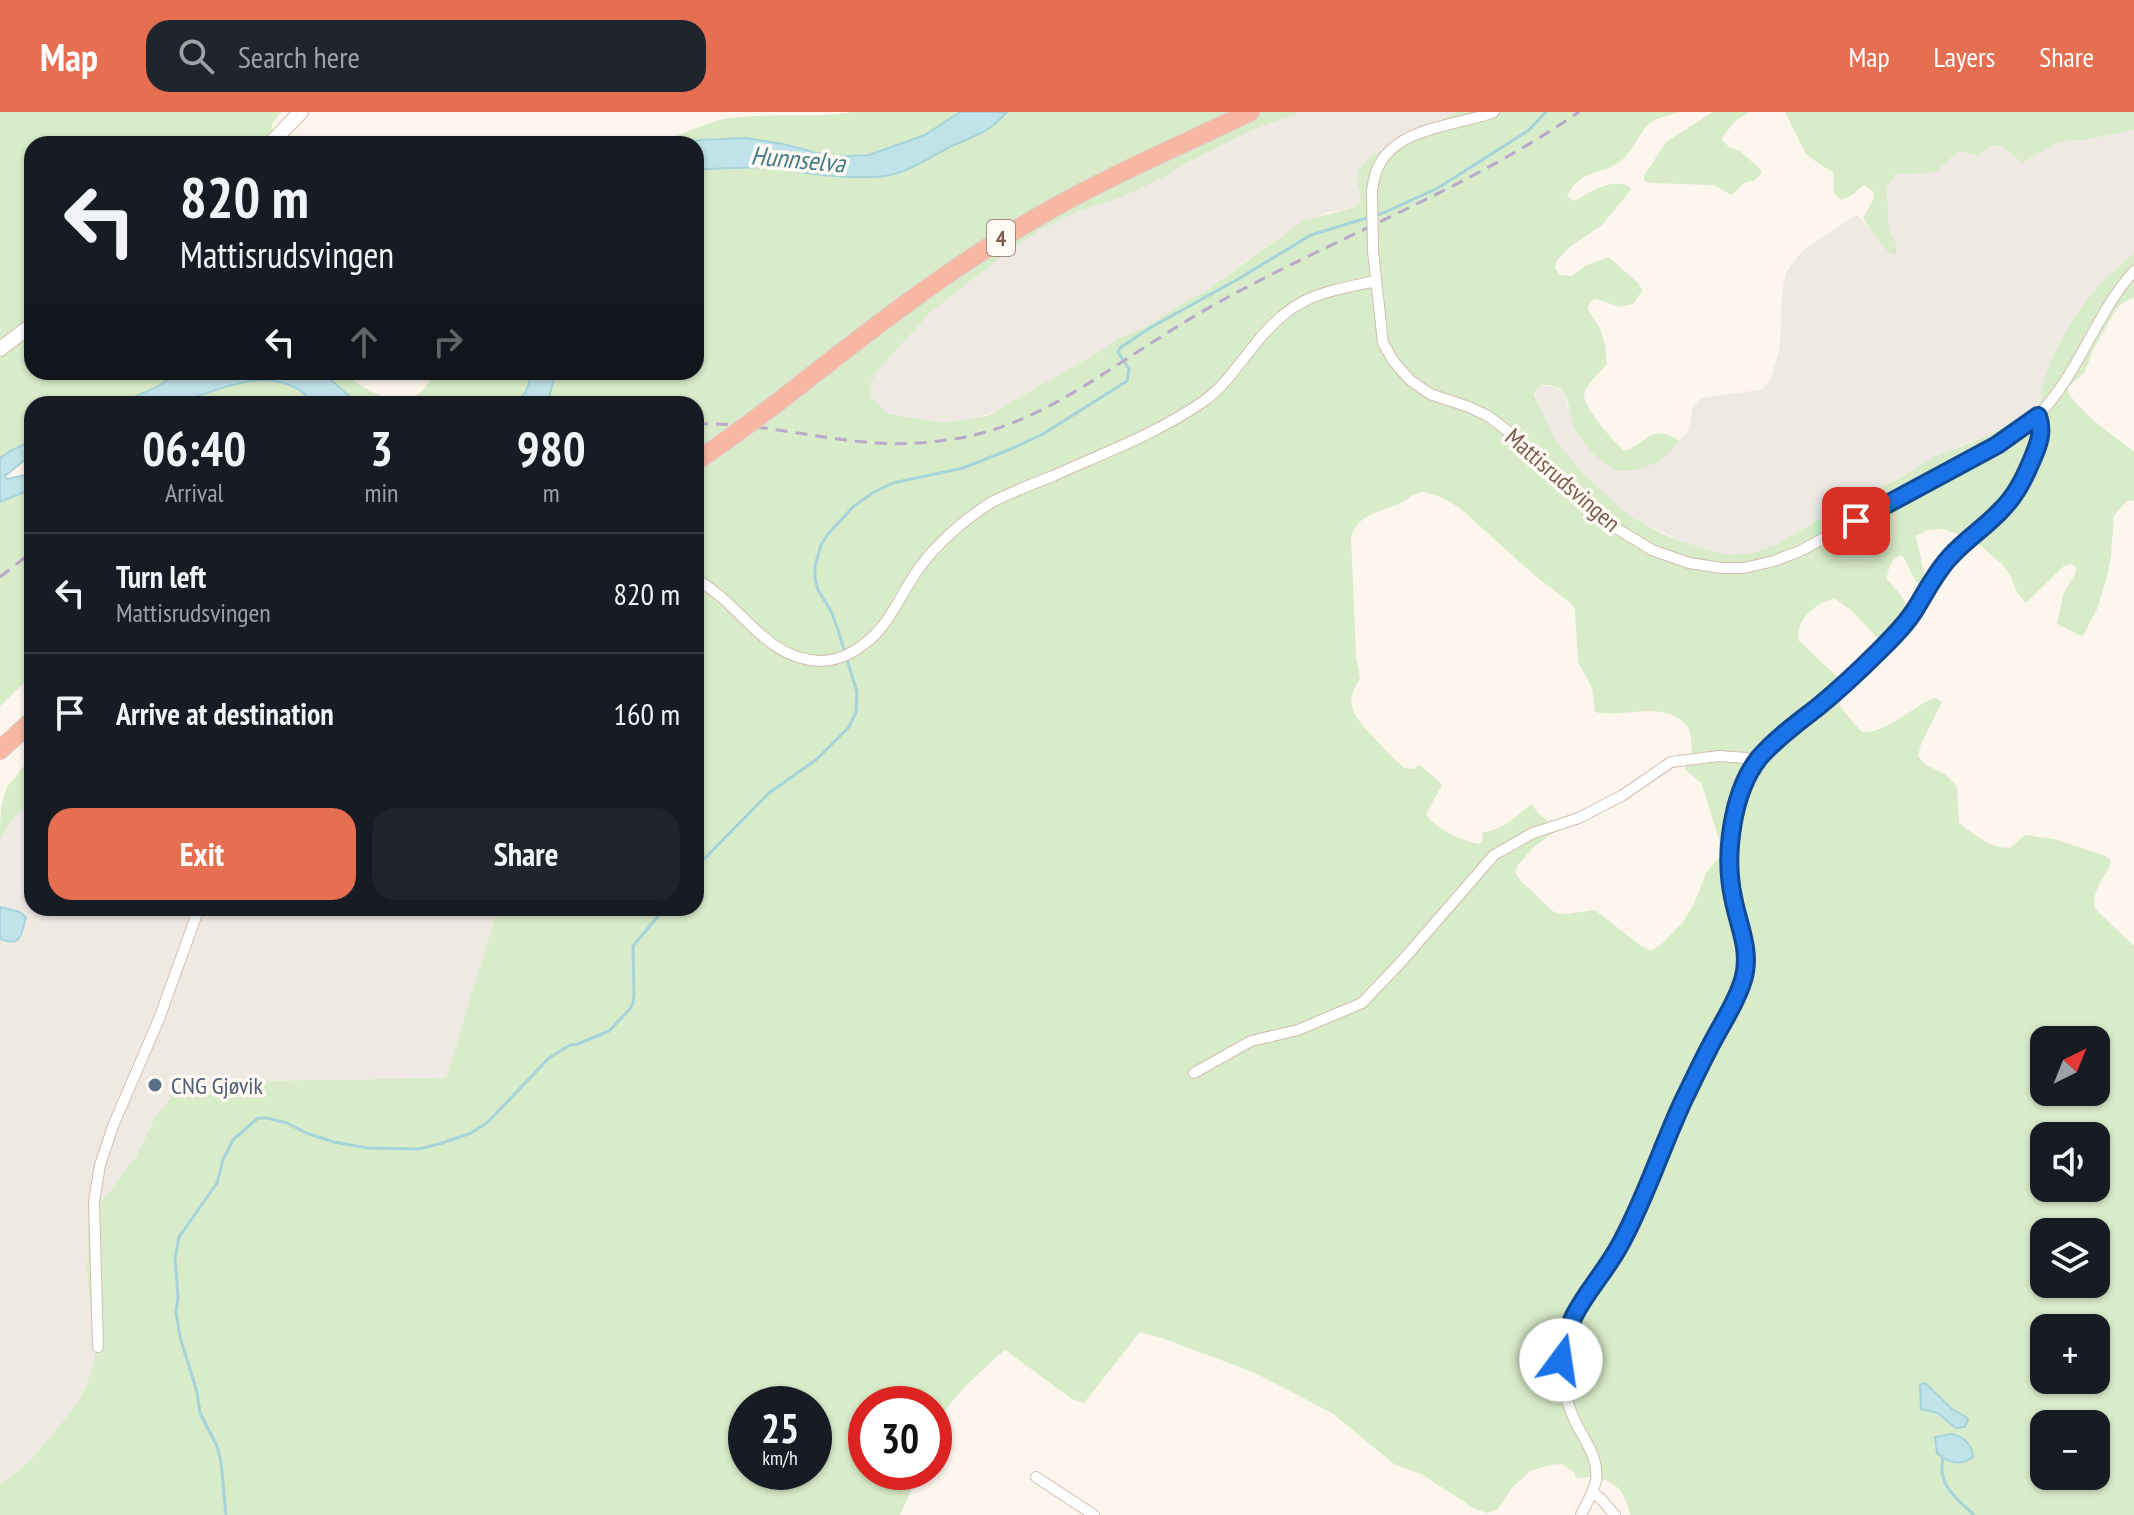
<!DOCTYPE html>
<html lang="en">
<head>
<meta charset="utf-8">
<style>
  body { margin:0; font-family:"PT Sans Narrow",sans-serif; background:#20242c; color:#f1f3f6; height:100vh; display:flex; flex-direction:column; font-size:30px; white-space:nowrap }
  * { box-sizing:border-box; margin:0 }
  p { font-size:26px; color:#9ea1a6 }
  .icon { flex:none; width:44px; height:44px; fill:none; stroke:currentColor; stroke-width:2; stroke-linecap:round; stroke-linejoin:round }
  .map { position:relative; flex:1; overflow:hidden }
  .side { position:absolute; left:24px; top:284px; width:680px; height:520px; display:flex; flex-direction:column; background:#171b24; border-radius:24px; box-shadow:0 2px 6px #0004 }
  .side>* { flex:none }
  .top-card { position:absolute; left:24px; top:24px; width:680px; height:244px; border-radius:24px; box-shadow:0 2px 6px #0004; background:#171b24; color:#f1f3f6; overflow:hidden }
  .needle { width:52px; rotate:43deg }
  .buttons { position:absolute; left:2030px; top:914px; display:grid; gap:16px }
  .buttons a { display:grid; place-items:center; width:80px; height:80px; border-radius:16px; background:#171b24; box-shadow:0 2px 6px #0004; font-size:40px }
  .speed { position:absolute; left:728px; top:1274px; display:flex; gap:16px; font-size:40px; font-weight:700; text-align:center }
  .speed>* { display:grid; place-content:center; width:104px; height:104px; border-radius:50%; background:#171b24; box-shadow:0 2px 6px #0004; line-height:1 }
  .speed small { font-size:20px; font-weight:400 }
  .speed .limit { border:12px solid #d22; background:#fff; color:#111 }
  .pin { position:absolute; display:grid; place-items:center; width:68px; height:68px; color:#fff; margin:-34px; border-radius:16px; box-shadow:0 4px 12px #0006 }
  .me { position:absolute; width:88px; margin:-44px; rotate:14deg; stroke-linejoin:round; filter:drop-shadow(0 0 6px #0008) }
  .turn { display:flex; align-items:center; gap:28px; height:168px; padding:0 24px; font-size:36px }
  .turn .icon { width:104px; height:104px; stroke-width:2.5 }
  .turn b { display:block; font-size:56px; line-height:68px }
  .lanes { display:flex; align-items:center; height:76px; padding:0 24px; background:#0003; justify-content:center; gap:40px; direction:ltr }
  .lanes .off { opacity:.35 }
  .eta { display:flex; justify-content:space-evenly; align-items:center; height:136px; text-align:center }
  .eta b { font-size:48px; font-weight:800; line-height:56px }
  .button { display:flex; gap:16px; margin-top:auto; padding:16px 24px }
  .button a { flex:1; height:92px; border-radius:24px; background:#e76f51; color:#fff; font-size:32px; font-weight:800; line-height:92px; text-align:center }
  .button a+a { background:#20242c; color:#f1f3f6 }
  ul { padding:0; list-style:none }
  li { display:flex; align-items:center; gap:24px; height:120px; padding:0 24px; border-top:2px solid #363941 }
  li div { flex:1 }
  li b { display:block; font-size:30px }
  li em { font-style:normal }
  header { display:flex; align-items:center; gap:48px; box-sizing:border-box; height:112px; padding:0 40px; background:#e76f51; color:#fff }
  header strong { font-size:38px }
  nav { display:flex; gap:44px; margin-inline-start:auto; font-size:28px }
  .search { width:560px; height:72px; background:#20242c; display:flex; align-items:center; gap:20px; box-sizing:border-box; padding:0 28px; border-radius:24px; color:#9ea1a6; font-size:30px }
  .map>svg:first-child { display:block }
</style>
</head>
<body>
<header>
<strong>Map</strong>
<div class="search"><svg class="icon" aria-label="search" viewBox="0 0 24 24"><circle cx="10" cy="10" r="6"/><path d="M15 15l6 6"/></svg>Search here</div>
<nav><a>Map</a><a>Layers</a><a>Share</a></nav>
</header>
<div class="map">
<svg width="2134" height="1403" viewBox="0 0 2134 1403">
  <rect width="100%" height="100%" fill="#fdf6ec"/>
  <path fill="#efe9e4" d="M1301 0H1456L1380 41 1372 42 1358 77 1361 89 1355 95 1326 101 1282 123 1201 182 1189 187 1144 216 1117 227 1104 237 1011 290 997 300 966 308 941 310 888 302 871 284 870 272 879 257 932 199 999 147 1040 118 1054 110 1162 66 1187 51 1250 19Z
    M2134 18V141L2103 169 2090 185 2041 282V290L2036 296 1989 323 1961 333 1869 381 1856 382 1836 398 1775 433 1752 441 1727 443 1683 430 1630 404 1598 377 1581 359 1554 326 1537 292 1535 279 1541 274H1553L1564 280 1568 296 1587 334 1663 347 1688 319 1693 295 1702 286 1759 278 1766 274 1771 267 1780 235 1782 179 1787 159 1802 139 1854 104H1858L1894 142 1897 140 1896 132 1889 117 1887 75 1897 62 1930 61 1943 53 1958 39 1978 44 1988 37 1996 35H2004L2022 51 2053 33 2065 29 2085 28Z
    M32 687V796H493L498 800 446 966 184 970 155 1005 137 1043 88 1108 87 1158 95 1245 87 1272 77 1292 31 1348 12 1364 0 1371V827L11 831 15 800 0 795V729L12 708Z"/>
  <path fill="#d8ecc9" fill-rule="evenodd" d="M0 0H281L272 12 273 21 280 32H32V260H187L171 265 157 275 118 292H32V329L12 338 0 345Z
    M853 0H960L925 23 869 43 832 45 746 26 701 28 679 32H612C632 23 637 33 654 30 678 26 700 12 724 7 766 0 810 7 853 0Z
    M1007 0H1301L1250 19 1187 51 1162 66 1124 84 1077 100 1040 118 999 147 932 199 879 257 870 272 871 284 888 302 941 310 966 308 990 303 1011 290 1104 237 1117 227 1144 216 1189 187 1201 182 1303 109 1355 95 1361 89C1356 62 1353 62 1372 42L1380 41 1456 0H1679C1670 4 1657 5 1650 11 1637 23 1633 41 1618 51 1598 64 1579 57 1567 85L1574 89C1590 81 1612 64 1630 75L1631 78 1602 113 1571 134 1557 148 1555 156 1560 163 1572 164 1585 154 1609 145 1639 172 1642 179 1633 192 1620 195 1596 187 1592 188 1588 194V198L1599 215 1605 232 1607 252C1602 258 1584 275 1584 282 1583 296 1614 329 1624 339 1643 335 1652 309 1679 329 1674 335 1668 343 1662 347 1652 354 1632 360 1620 359 1604 356 1582 331 1575 317 1570 306 1569 290 1564 281 1559 273 1549 273 1541 273L1535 279 1534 283 1554 326 1581 359 1617 393 1630 404 1663 422 1683 430 1727 443 1752 441 1775 433 1836 398 1856 382 1869 381 1898 367 1934 345 1989 323 2036 296 2041 290C2040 256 2078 195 2102 170 2112 160 2124 151 2134 141V185L2121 192 2115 199 2092 240 2085 260 2067 276C2074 298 2115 324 2134 340V389L2128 388 2114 403 2111 444 2107 465 2097 497 2083 524 2079 523 2057 512 2064 480 2075 462 2076 454 2072 452 2064 454 2026 491 2018 482 2010 463 2003 453 1974 428 1943 417 1927 418 1916 424 1924 461V473L1920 474C1911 465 1910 452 1901 443 1892 446 1887 458 1887 467L1903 486 1907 498 1884 528 1881 530 1852 499 1835 487C1817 489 1794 509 1799 529L1842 569C1840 573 1837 577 1836 581 1835 592 1855 612 1862 620 1887 622 1912 594 1935 586L1942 590 1921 632 1918 644 1926 653 1945 662 1957 674 1959 711C1974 722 1990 736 2010 736L2025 723 2054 727 2103 743 2110 747 2111 751C2104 767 2091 779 2095 797L2134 834V1403H1630C1625 1372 1606 1362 1576 1366L1575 1361 1562 1352 1550 1353 1530 1359 1512 1376 1498 1397 1487 1401 1475 1397 1421 1362 1394 1352 1332 1301 1253 1260 1165 1227 1140 1220 1084 1291 1072 1287 1005 1238C981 1259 945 1290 934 1319V1292H866V1360H919L900 1403H0V1371L12 1364 31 1348 77 1292 87 1272 95 1245 87 1158 88 1108 137 1043 155 1005 184 970 446 966 497 800 493 796H696V292H547L553 271 554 260H696V58C725 56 754 54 783 56 791 57 799 60 807 61 830 64 872 68 894 62 913 57 927 47 944 38 970 24 985 25 1007 0ZM1422 380C1437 382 1450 389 1462 398L1533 462 1573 493 1575 497 1578 550 1592 576 1595 600C1627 607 1660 586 1688 614 1692 629 1695 643 1685 657L1702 672 1719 728V745L1706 761 1694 792 1683 810 1663 831 1653 838H1649L1641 834 1595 798 1566 802 1554 800 1521 769 1516 762 1517 754 1534 735 1554 720 1555 716 1537 700 1532 692C1515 704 1505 718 1483 720L1482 730 1479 732C1460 728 1437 718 1426 702L1442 673 1440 670 1420 653 1413 657 1404 656C1394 647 1385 638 1376 628 1358 608 1340 593 1360 567L1356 544 1351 425C1357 403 1379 400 1398 392 1407 388 1412 382 1422 380ZM2044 928H2096V980H2044ZM2044 1024H2096V1076H2044ZM2044 1120H2096V1172H2044ZM2044 1216H2096V1268H2044ZM1925 1271 1967 1312 1960 1317C1945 1310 1938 1301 1921 1297L1920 1272ZM746 1292H814V1360H746ZM2044 1312H2096V1364H2044Z
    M1713 0H1749L1735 9 1721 27 1729 35 1740 39 1761 58V62L1755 68 1744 71 1732 83 1714 73 1650 71 1644 68V64L1666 30Z
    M1785 0H2134V18L2085 28 2065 29 2053 33 2022 51C2004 36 2002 26 1978 44L1958 39 1937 59 1929 61 1896 62 1887 76 1889 117 1896 132 1897 140 1894 143C1879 135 1873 119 1863 106L1873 88 1874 80 1864 73 1852 83 1841 88C1828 79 1836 73 1833 60L1819 52 1806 42Z
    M322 260H345C353 272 386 289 402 289 416 289 430 273 433 260H533L526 280 516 292H358Z
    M263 268C290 271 296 274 315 292H172L235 272Z
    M32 377V563L0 594V390Z
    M32 643V687L12 708 0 729C0 709 0 679 13 668Z"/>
  <path fill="#bfe3e8" stroke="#a5d3da" stroke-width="2" d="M960 0H1007C985 25 970 24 944 38 927 47 913 57 894 62 873 68 830 64 807 61 799 60 791 57 783 56 754 54 725 56 696 58V32H679L701 28 746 26 783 32 832 45 869 43 925 23Z
    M187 260H322L358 292H315C309 286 303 279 296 276 257 255 213 282 175 291 157 295 136 292 118 292L157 275 171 265Z
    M533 260H554L553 271 547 292H516L526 279Z
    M32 329V342L5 364 7 367 25 363 32 358V377L0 390V346L12 338Z
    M0 795 20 800 26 805C21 822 22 836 0 827Z
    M1925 1271 1952 1297 1966 1305 1968 1308 1965 1315 1956 1316 1937 1301 1921 1297 1920 1272Z
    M1952 1322C1964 1325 1972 1333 1973 1345 1962 1354 1947 1351 1937 1341L1935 1325Z"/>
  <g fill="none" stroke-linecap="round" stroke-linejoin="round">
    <path stroke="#a5d3da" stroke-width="3" d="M696 751 705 746 769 681 817 647 849 615 856 600 857 580 838 518 831 499 818 478 815 466V454L821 433 828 422 854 394 874 380 893 371 963 356 1011 337 1043 322 1127 269 1129 257 1118 240 1120 236 1148 217 1240 166 1311 123 1383 101 1438 76 1529 18 1546 0
      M1943 1347C1937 1373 1957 1387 1974 1403
      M226 1403 221 1350 217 1334 200 1301 197 1280 180 1225 176 1200 178 1184 175 1146 179 1125 217 1071 223 1048 233 1028 258 1006H267L287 1011 306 1021 334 1030 368 1036 419 1037 439 1032 471 1021 488 1010 549 946 570 933 578 932 609 919 629 898 633 891 634 883 633 834 665 796"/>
    <g stroke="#d1beb0" stroke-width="12">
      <path id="street" d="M1372 79C1373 73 1374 66 1376 60 1393 14 1455 15 1494 0
        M1373 139 1383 231 1394 250 1410 268 1430 282 1469 295 1488 304 1509 320 1585 392 1611 413 1652 438 1689 451 1722 456H1744L1774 449 1800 439 1997 333C2010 324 2026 316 2037 304 2079 263 2095 202 2134 159
        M696 468C741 490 763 547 820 549 832 549 844 545 854 539 890 518 897 486 920 455 928 444 939 432 949 423 961 412 977 399 992 390 1011 380 1033 372 1053 364 1104 341 1158 321 1204 289 1224 275 1238 253 1253 235 1291 185 1318 181 1376 169
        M1194 961 1251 929 1298 918 1362 891 1401 850 1494 743 1533 721 1579 706 1623 683 1671 650 1719 644 1746 646 1757 650
        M98 1235 94 1089 100 1053 113 1014 159 907 199 796
        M1036 1365 1094 1403
        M1592 1380 1601 1387 1615 1403
        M1581 1403C1586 1392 1594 1380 1596 1368 1599 1345 1584 1328 1575 1309 1564 1285 1558 1260 1563 1234 1571 1194 1600 1169 1619 1135 1646 1086 1663 1033 1686 983 1695 963 1704 944 1715 925 1725 907 1737 888 1743 868 1752 840 1739 814 1733 787 1725 752 1730 700 1746 668 1761 637 1791 617 1817 596 1835 581 1853 565 1870 549 1885 534 1900 519 1912 501 1923 486 1931 468 1943 453 1961 431 1985 416 2004 396 2017 382 2025 364 2033 347 2039 331 2044 320 2038 304"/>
    </g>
    <g stroke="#d6c0b0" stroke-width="16">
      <path id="secondary" d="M270 32 301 0
        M0 237 32 213"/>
    </g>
    <g stroke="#dad1cd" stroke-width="20">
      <path id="highway" d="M777 291C862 224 947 157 1041 103 1108 64 1180 34 1250 0
        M696 349 713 338
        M0 638 32 609"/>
    </g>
    <use href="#street" stroke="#fff" stroke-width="10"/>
    <use href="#secondary" stroke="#fff" stroke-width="14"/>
    <use href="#highway" stroke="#f7b7a3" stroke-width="18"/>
    <path stroke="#b9a8c9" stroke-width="3" stroke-dasharray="12 8" stroke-linecap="butt" d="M696 312C757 310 816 327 876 331 902 333 928 331 954 327 1020 317 1074 281 1128 246 1162 224 1196 202 1232 183 1347 121 1470 75 1579 0
      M0 465 32 440"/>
    <g stroke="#d1beb0" stroke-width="12" stroke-linecap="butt">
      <path id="street-bridge" d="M1372 79 1373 139"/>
    </g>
    <g stroke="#dad1cd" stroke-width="20" stroke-linecap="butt">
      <path id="highway-bridge" d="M713 338 777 291"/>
    </g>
    <use href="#street-bridge" stroke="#fff" stroke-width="10"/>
    <use href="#highway-bridge" stroke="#f7b7a3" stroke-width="18"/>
  </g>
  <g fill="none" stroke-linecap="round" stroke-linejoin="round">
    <g stroke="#114b97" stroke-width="20">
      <path id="route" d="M1561 1248C1567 1195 1598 1174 1621 1131 1646 1085 1662 1034 1684 987 1694 967 1703 947 1714 927 1724 908 1737 889 1743 868 1752 839 1738 813 1733 785 1724 743 1732 680 1759 646 1776 626 1799 610 1819 594 1841 576 1861 557 1881 537 1894 524 1907 511 1916 496 1927 478 1936 460 1950 445 1966 427 1987 414 2003 396 2016 383 2024 367 2031 350 2038 334 2044 321 2038 304L1997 333 1856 409"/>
    </g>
    <use href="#route" stroke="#1a73e8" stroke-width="14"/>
  </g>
  <circle fill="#5c6f8a" stroke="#fffaf3" stroke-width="3" cx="155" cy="973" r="8"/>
  <g text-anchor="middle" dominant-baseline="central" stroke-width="7" stroke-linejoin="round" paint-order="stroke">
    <rect fill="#fffaf3" stroke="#a28b7f" stroke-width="2" x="987" y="108" width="28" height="36" rx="6"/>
    <g font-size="22" font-weight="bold" fill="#7a5c4d">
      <text x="1001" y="126">4</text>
    </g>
    <g font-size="24" fill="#7a5c4d" stroke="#fffaf3">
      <text transform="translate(1563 368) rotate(41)">Mattisrudsvingen</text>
    </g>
    <g font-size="24" fill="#4e5e75" stroke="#fffaf3" text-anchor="start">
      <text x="171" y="973">CNG Gjøvik</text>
    </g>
    <g font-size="26" font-style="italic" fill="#437c86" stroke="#fffaf3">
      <text transform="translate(798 47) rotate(5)">Hunnselva</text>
    </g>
  </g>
</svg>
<div class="buttons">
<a><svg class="needle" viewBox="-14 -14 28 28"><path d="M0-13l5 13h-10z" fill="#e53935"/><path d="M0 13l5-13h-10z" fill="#9ea1a6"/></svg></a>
<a><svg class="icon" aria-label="sound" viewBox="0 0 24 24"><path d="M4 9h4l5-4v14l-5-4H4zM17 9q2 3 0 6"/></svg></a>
<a><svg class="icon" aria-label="layers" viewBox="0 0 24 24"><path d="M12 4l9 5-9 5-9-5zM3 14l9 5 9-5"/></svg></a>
<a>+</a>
<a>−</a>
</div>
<div class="speed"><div>25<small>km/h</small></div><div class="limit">30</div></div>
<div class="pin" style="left:1856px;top:409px;background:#d93025"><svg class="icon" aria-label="arrive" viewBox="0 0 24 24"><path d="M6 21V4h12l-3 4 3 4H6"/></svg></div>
<svg class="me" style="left:1561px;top:1248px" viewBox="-20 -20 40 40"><circle r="19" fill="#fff"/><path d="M0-13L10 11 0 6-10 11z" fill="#1a73e8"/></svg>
<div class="top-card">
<div class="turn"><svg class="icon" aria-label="left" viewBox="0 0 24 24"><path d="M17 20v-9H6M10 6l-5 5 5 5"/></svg><div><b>820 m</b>Mattisrudsvingen</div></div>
<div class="lanes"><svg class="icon" aria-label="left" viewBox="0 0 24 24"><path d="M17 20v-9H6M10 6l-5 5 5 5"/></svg><svg class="icon off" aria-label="ahead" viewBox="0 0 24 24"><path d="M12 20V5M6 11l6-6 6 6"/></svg><svg class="icon off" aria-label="right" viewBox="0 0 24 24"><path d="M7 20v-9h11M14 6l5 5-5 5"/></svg></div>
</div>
<section class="side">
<div class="eta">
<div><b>06:40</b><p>Arrival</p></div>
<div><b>3</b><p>min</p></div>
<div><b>980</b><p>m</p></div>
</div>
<ul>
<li><svg class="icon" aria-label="left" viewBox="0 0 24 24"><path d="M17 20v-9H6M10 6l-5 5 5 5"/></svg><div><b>Turn left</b><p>Mattisrudsvingen</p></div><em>820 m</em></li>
<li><svg class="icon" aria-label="arrive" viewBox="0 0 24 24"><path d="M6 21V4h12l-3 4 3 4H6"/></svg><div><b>Arrive at destination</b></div><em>160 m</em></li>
</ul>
<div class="button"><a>Exit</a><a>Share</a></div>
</section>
</div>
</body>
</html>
